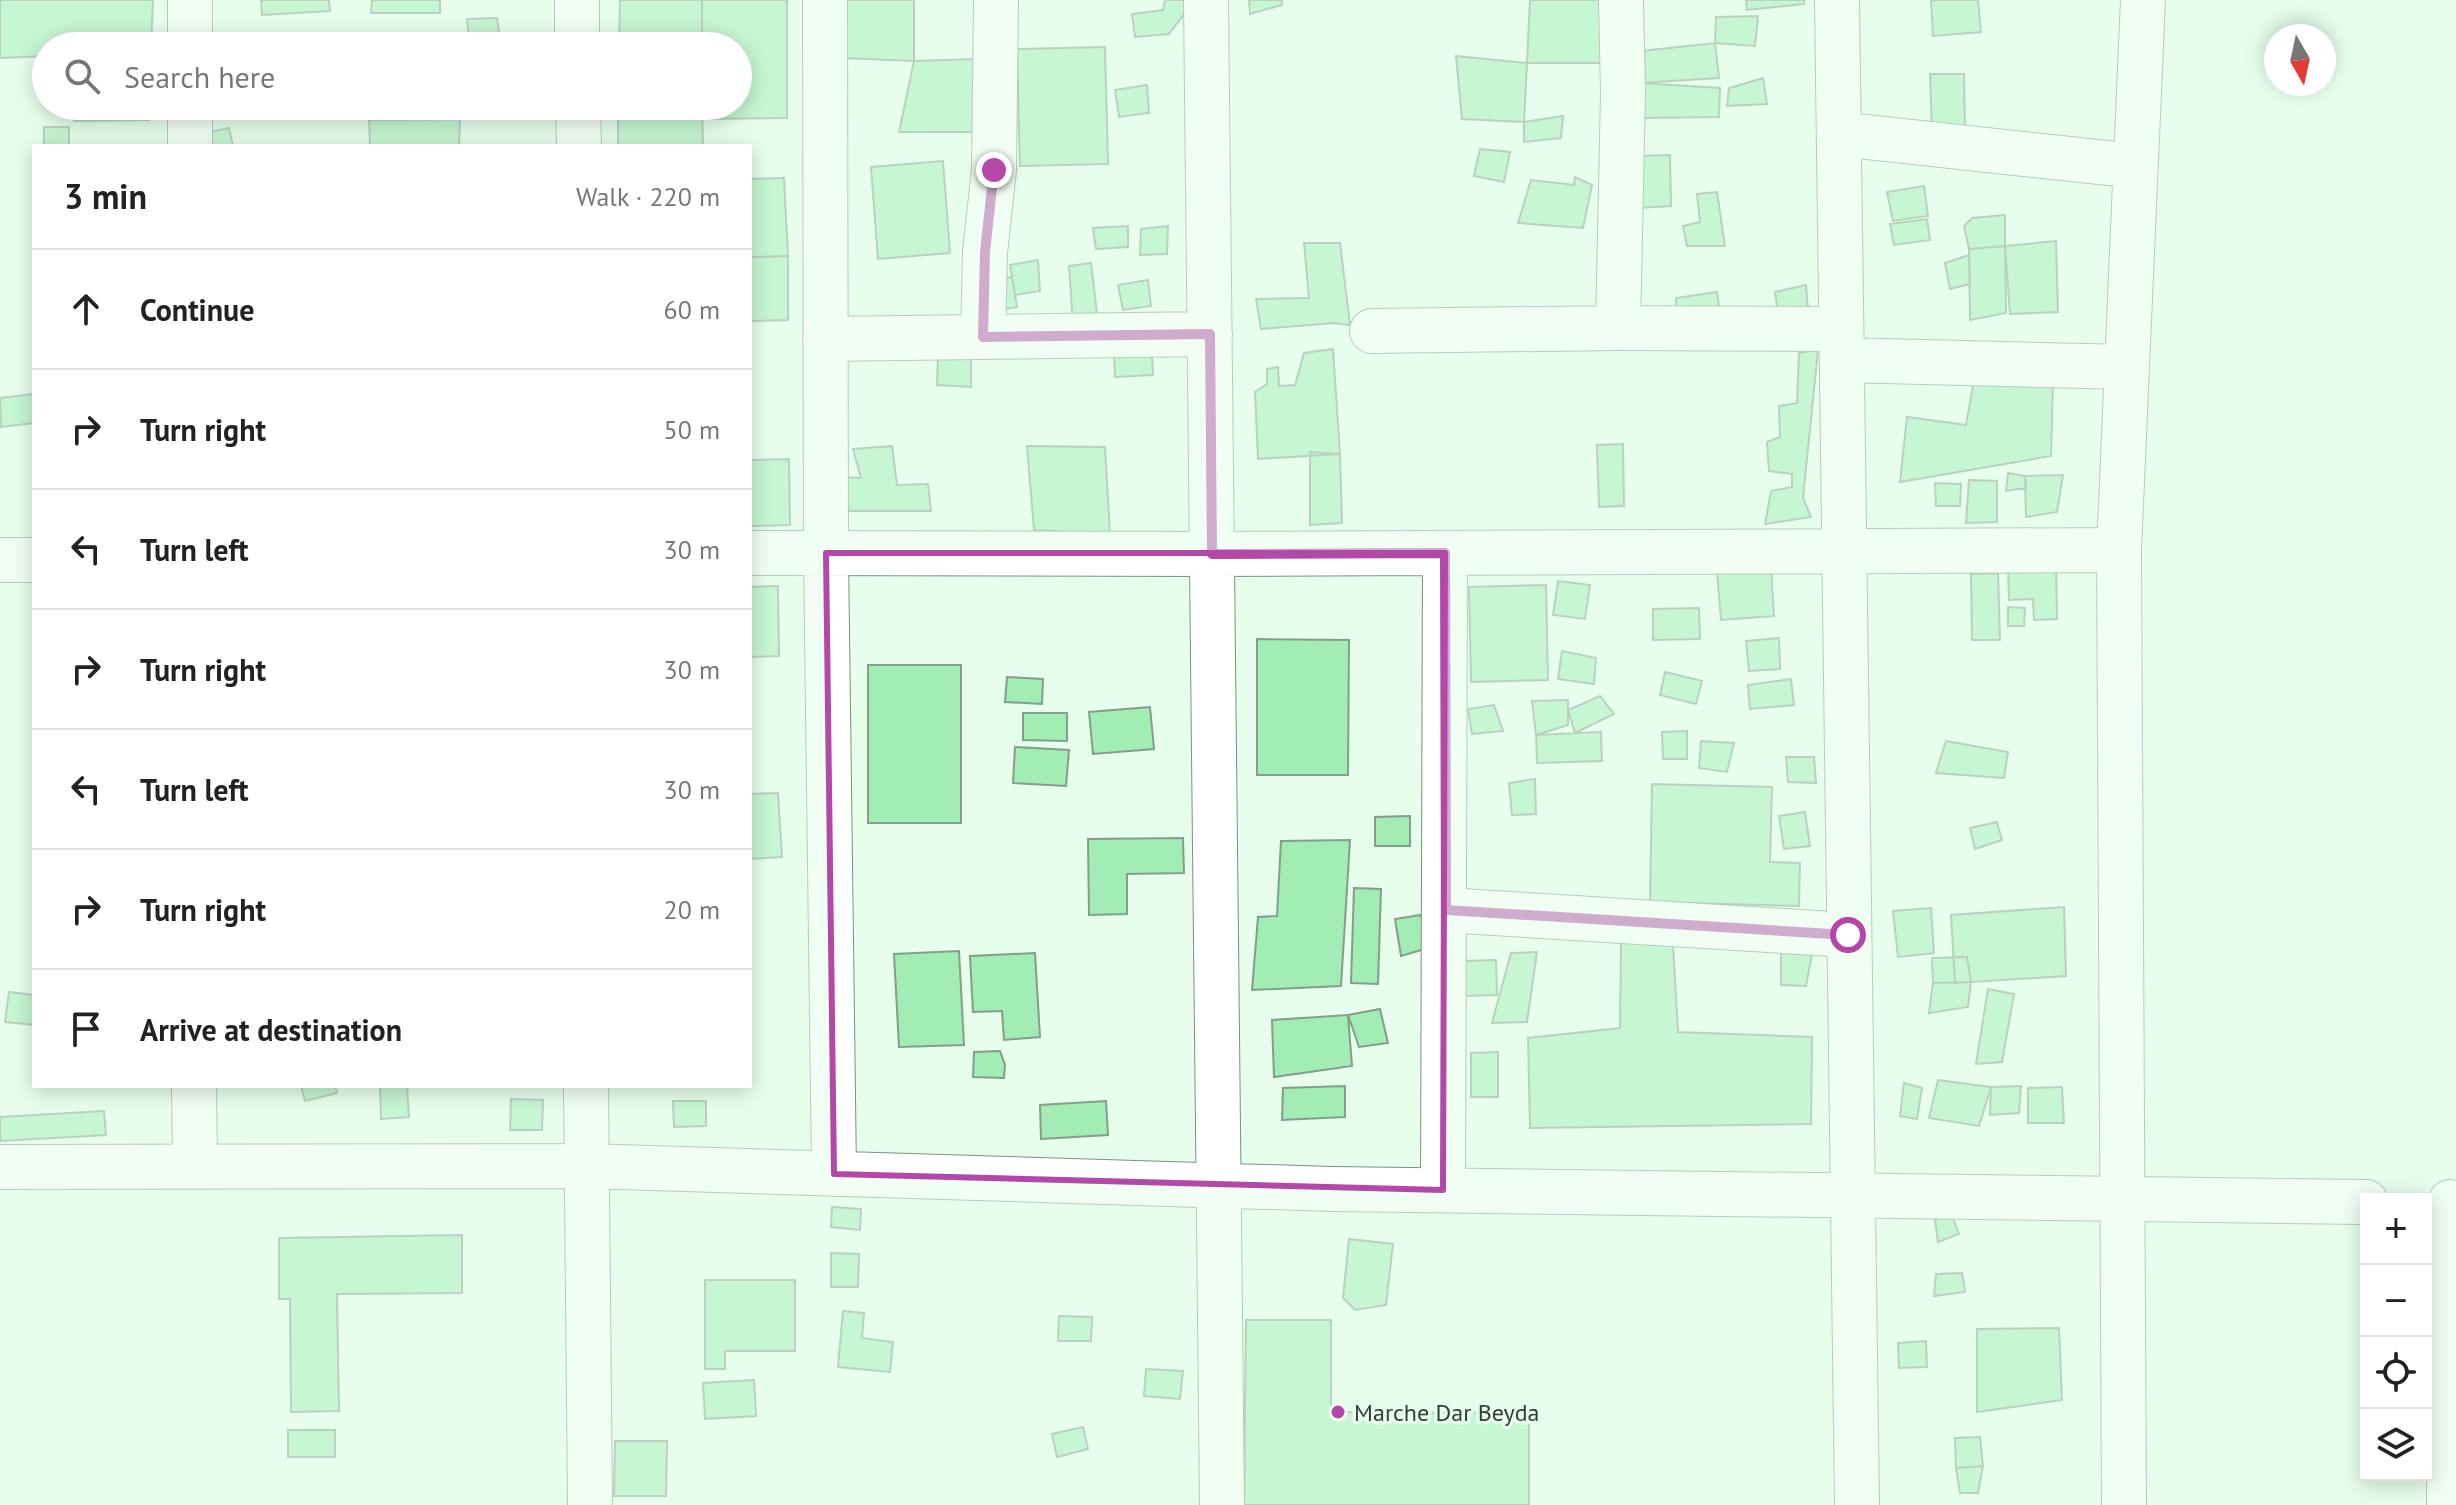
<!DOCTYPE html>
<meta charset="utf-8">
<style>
:root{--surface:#fff;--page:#f6f6f6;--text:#222;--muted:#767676;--line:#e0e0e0}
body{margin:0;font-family:"PT Sans",sans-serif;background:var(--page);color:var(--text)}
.controls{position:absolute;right:24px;bottom:24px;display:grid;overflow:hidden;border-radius:0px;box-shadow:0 4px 20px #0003}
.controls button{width:72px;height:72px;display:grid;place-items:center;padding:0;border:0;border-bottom:2px solid var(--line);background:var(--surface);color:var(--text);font:40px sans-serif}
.compass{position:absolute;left:2264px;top:24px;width:72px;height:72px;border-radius:50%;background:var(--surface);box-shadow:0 4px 20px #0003;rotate:171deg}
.stop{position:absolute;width:24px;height:24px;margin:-18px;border:6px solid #b348a9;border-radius:50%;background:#fff}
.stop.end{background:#b348a9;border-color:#fff;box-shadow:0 2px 8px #0008}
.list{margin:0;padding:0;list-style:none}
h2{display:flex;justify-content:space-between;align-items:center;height:104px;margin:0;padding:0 32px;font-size:34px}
h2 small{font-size:26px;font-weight:400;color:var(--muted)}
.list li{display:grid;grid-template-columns:52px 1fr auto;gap:24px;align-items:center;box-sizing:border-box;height:120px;padding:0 32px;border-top:2px solid var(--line)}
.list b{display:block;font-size:30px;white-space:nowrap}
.list em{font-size:26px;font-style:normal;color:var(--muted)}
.icon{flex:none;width:44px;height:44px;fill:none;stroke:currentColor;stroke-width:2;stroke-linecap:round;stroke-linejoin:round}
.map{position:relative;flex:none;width:2456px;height:1505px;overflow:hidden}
.search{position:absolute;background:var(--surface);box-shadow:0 4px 20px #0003;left:32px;top:32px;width:720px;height:88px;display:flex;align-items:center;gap:20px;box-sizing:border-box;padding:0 28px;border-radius:44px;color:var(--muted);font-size:30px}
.panel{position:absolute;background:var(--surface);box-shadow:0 4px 20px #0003;left:32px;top:144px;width:720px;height:944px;border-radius:0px}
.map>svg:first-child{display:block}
.building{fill:#a1edb4;stroke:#839e89;stroke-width:2}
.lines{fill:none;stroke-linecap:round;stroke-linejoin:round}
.minor-casing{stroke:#78937e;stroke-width:46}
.minor{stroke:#fff;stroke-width:44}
.route{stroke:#b348a9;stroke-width:10}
.marked{fill:none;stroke:#b348a9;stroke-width:6;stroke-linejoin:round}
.poi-dot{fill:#b348a9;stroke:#e6feeb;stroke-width:3}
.labels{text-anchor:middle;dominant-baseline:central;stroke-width:7;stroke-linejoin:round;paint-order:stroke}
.poi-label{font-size:24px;fill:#323e35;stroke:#e6feeb;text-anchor:start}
</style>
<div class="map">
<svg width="2456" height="1505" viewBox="0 0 2456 1505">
<rect width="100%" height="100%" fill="#e6feeb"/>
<path class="building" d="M0 0H153L151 46H46V56L0 58Z
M261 0H329L330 11 262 15Z
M372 0H440V13H371Z
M620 0H702V46H619Z
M702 0H787V118L702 119V106H738V46H702Z
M841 0H914V61L841 58Z
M1165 0H1185L1187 10 1169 34 1135 37 1132 14 1163 10Z
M1249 0H1282V5L1250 14Z
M1530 0H1605L1601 63H1527Z
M1746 0H1804V4L1747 10Z
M1931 0H1978L1981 32 1933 36Z
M1758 16 1755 46 1715 43 1716 17Z
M497 18 500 39 469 40 467 19Z
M1715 43 1719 78 1639 83 1633 52Z
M1105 47 1108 164 1020 166 1017 49Z
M1456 56 1527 63 1524 122 1462 119Z
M974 59 976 132H899L914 61Z
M1930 74H1964L1965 132H1932Z
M1763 78 1767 104 1727 106 1729 88Z
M1639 83 1720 88 1719 117 1638 118Z
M1147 85 1149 113 1119 117 1115 90Z
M73 106H149V120L74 121Z
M434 106H496V114L434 113Z
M618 106H702L703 146H618Z
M1563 116 1561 138 1524 142V122Z
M460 119 459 146H370L369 120Z
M44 127H69V146H44Z
M229 128 233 146H198L196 135Z
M1480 149 1510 152 1504 182 1474 176Z
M1670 155 1671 206 1639 208 1635 156Z
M943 161 950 253 878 259 871 167Z
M1575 177 1592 185 1583 228 1518 223 1531 180 1574 185Z
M784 178 788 256 750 257V179Z
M1924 186 1928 216 1893 221 1887 192Z
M1717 192 1725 246H1687L1683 226 1700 222 1697 194Z
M2005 215V246L1969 249 1964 226 1972 218Z
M1927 219 1930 240 1894 245 1890 224Z
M1128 226V247L1096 249 1093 228Z
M1168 226 1167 254 1140 255 1141 229Z
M2056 241 2058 312 2010 314 2005 246Z
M1304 243H1340L1350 325 1334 323 1261 329 1256 299 1309 298Z
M2005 246 2006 313 1970 320 1969 249Z
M1969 255 1970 284 1950 289 1945 263Z
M788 256V320L750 321V257Z
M1038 260 1040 291 1015 295 1010 265Z
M1091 263 1098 321 1073 324 1069 266Z
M1012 277 1017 307 991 311 986 281Z
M1148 280 1151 306 1123 310 1118 285Z
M1806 285 1808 310 1778 314 1775 292Z
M1717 292 1722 326 1676 318V298Z
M1333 349 1340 454 1258 459 1255 392 1267 384V369L1278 367 1279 386 1295 385 1304 353Z
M1818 350 1803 498 1811 517 1765 524 1771 491 1792 487V474L1769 471 1767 442 1780 437 1779 406 1797 403 1799 353Z
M1152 354 1153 375 1115 377 1114 356Z
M938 357 971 359V387L937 385Z
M1975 375 2053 382 2051 456 1900 482 1907 417 1966 425Z
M33 394 34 423 1 427 0 398Z
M1623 444 1624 506 1599 507 1597 445Z
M892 446 897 485 928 484 931 511H849L840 477 861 478 853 449Z
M1027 446 1105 447 1110 534 1034 530Z
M1310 452 1340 454 1342 523 1310 525Z
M789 459 790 525 750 526V460Z
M2008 473 2025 476 2026 488 2006 491Z
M2063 475 2057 512 2026 517 2025 476Z
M1969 480 1997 481V522L1966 523Z
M1935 483 1961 484 1960 506H1936Z
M2008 566H2056L2057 619 2034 620 2033 599 2009 600Z
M1771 568 1774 616 1721 620 1717 572Z
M1998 573 2000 640H1972L1971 574Z
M1558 581 1590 585 1585 619 1553 615Z
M1546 585 1548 680 1471 682 1469 587Z
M778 586 779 656 750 657V587Z
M2008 607 2025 608 2024 626H2008Z
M1699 608 1700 639 1653 640V609Z
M1779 638 1780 669 1749 671 1746 641Z
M1257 639 1349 640 1348 775H1257Z
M1562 651 1596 658 1594 684 1558 679Z
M868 665H961V823H868Z
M1665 672 1702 681 1696 704 1660 695Z
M1007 677 1043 679 1042 704 1005 702Z
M1791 679 1794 705 1750 709 1748 685Z
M1600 696 1614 714 1575 733 1568 710Z
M1568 700V725L1536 735 1532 701Z
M1494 705 1503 731 1472 734 1468 709Z
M1150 707 1154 749 1093 754 1089 712Z
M1023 713H1067V741L1023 740Z
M1687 731V759H1663L1662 732Z
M1601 732 1602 761 1537 763 1536 735Z
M1701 741 1734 743 1727 772 1699 768Z
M1946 741 2008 752 2004 778 1936 773Z
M1015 747 1069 750 1066 786 1013 783Z
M1786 757H1814L1816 783 1788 782Z
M1535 779 1536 814 1512 815 1509 783Z
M1652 784 1772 787 1770 862 1800 863 1799 906 1650 902Z
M778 793 782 857 750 859V794Z
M1805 812 1810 846 1784 849 1779 816Z
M1410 816V846H1375V817Z
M1997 822 2002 840 1975 849 1970 828Z
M1183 838 1184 873 1127 874V914L1089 915 1088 839Z
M1350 840 1341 986 1252 990 1258 917 1277 916 1281 841Z
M1354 888 1381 889 1378 984 1351 983Z
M2064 907 2066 976 1955 983 1951 915Z
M1931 908 1934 953 1898 957 1893 911Z
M1421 915 1428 948 1401 956 1395 919Z
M1621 942 1673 945 1678 1032 1812 1037 1811 1124 1530 1128 1528 1038 1620 1028Z
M959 951 964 1045 899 1047 894 954Z
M1537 952 1527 1022 1492 1023 1511 953Z
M1035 953 1040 1037 1004 1040 1002 1011 973 1012 970 956Z
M1781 953 1812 954 1806 986 1781 985Z
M1967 957 1971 982 1933 983 1932 958Z
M1496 960 1497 995 1463 996 1462 961Z
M1971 982 1968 1007 1929 1013 1933 983Z
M1988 989 2014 994 2002 1062 1976 1064Z
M9 992 34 995V1025L5 1022Z
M1380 1009 1388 1043 1359 1047 1348 1015Z
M1348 1015 1352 1066 1274 1077 1272 1020Z
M1000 1051 1005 1065 1004 1078 973 1077 974 1052Z
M1498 1052V1097H1471V1053Z
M1938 1080 1991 1087 1979 1126 1929 1118Z
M1904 1083 1922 1088 1917 1119 1900 1116Z
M301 1086H335L337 1093 305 1101Z
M380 1086H407L409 1117 381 1119Z
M1345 1086V1117L1282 1120 1283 1088Z
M2021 1086 2019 1113 1990 1115 1991 1087Z
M2062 1087 2064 1123H2028V1088Z
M511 1099 543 1100 542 1130H510Z
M673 1101H706V1126L674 1127Z
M1106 1101 1108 1135 1041 1139 1040 1105Z
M104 1111 106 1135 0 1141V1117Z
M832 1207 861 1209 860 1230 831 1227Z
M1951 1213 1959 1234 1938 1242 1935 1220Z
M462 1235V1293L337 1294 339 1411 291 1412 290 1299H279V1238Z
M1349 1239 1393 1244 1386 1305 1355 1310 1343 1298Z
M831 1253 859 1254 858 1287H831Z
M1962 1273 1965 1292 1934 1296 1936 1274Z
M705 1280H795V1351H725V1369H705Z
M843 1311 864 1313 862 1338 893 1342 890 1372 838 1367Z
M1059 1316 1092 1317 1091 1341H1058Z
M1246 1320H1331V1412L1529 1413V1505H1244Z
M2059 1328 2062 1400 1977 1412V1329Z
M1926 1341 1927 1367 1899 1368 1898 1343Z
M1146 1369 1183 1371 1180 1399 1144 1396Z
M754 1380 756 1416 705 1419 703 1383Z
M1083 1427 1088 1449 1057 1457 1052 1434Z
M288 1430H335V1457H288Z
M1980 1437 1983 1466 1956 1468 1955 1438Z
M615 1441H667L666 1496H614Z
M1983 1466 1978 1493H1960L1956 1468Z"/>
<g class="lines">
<g class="minor-casing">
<path id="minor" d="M577 0V46
M825 0 826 553 834 1174
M1206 0 1222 1505
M1837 0 1857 1505
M190 46V0
M578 106 579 146
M1839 134 2136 166
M190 146V106
M1618 328 1623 93 1621 0
M1372 331 1618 328 1841 329
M983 337 985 252 994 170 996 0
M825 339 1210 334
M1842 360 2127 367
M750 553 1212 554 2119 550
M0 560H34
M1446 910 1848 935
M194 1086 195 1166
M586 1086 590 1505
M0 1167 586 1166 1332 1189 2366 1202
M1443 1190 1445 553
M2124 1505 2119 550 2143 0
M2449 1505 2450 1202"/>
</g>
<use href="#minor" class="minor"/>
</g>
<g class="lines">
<path class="route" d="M994 170 985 252 983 337 1210 334 1212 554 1445 553 1446 910 1848 935"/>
</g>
<path d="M0 0H2456V1505H0ZM826 553H1445L1443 1190 834 1174Z" fill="#e6feeb" fill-opacity=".55" fill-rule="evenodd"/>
<path class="marked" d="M826 553H1445L1443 1190 834 1174Z"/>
<circle class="poi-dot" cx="1338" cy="1412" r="8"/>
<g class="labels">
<g class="poi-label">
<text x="1354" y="1412">Marche Dar Beyda</text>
</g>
</g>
</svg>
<div class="controls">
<button>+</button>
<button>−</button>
<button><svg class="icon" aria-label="locate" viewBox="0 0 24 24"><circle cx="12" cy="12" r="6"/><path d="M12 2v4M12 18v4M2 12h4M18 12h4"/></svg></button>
<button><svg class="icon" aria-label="layers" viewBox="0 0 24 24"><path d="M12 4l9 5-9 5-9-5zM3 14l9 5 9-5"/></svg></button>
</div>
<svg class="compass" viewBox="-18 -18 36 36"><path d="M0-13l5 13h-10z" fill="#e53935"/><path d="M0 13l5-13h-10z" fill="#767676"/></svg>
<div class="stop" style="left:1848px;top:935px"></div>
<div class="stop end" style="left:994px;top:170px"></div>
<div class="search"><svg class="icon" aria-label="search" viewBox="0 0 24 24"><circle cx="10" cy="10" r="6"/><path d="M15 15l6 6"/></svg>Search here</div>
<section class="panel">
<h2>3 min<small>Walk · 220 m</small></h2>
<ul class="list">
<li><svg class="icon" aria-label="ahead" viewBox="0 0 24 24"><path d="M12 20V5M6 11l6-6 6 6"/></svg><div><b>Continue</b></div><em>60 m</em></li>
<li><svg class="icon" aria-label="right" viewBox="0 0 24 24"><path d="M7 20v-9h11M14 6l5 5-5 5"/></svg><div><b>Turn right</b></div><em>50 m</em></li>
<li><svg class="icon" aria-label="left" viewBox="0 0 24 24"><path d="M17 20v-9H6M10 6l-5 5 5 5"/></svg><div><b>Turn left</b></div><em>30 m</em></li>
<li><svg class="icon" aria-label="right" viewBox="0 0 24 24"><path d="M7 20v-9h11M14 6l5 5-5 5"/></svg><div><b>Turn right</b></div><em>30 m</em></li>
<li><svg class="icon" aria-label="left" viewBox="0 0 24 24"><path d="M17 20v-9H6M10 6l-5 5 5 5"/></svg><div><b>Turn left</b></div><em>30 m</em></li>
<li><svg class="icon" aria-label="right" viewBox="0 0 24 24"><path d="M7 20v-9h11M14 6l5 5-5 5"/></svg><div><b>Turn right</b></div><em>20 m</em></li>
<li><svg class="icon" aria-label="arrive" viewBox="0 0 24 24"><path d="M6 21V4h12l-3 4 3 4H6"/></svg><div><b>Arrive at destination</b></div></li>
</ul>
</section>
</div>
